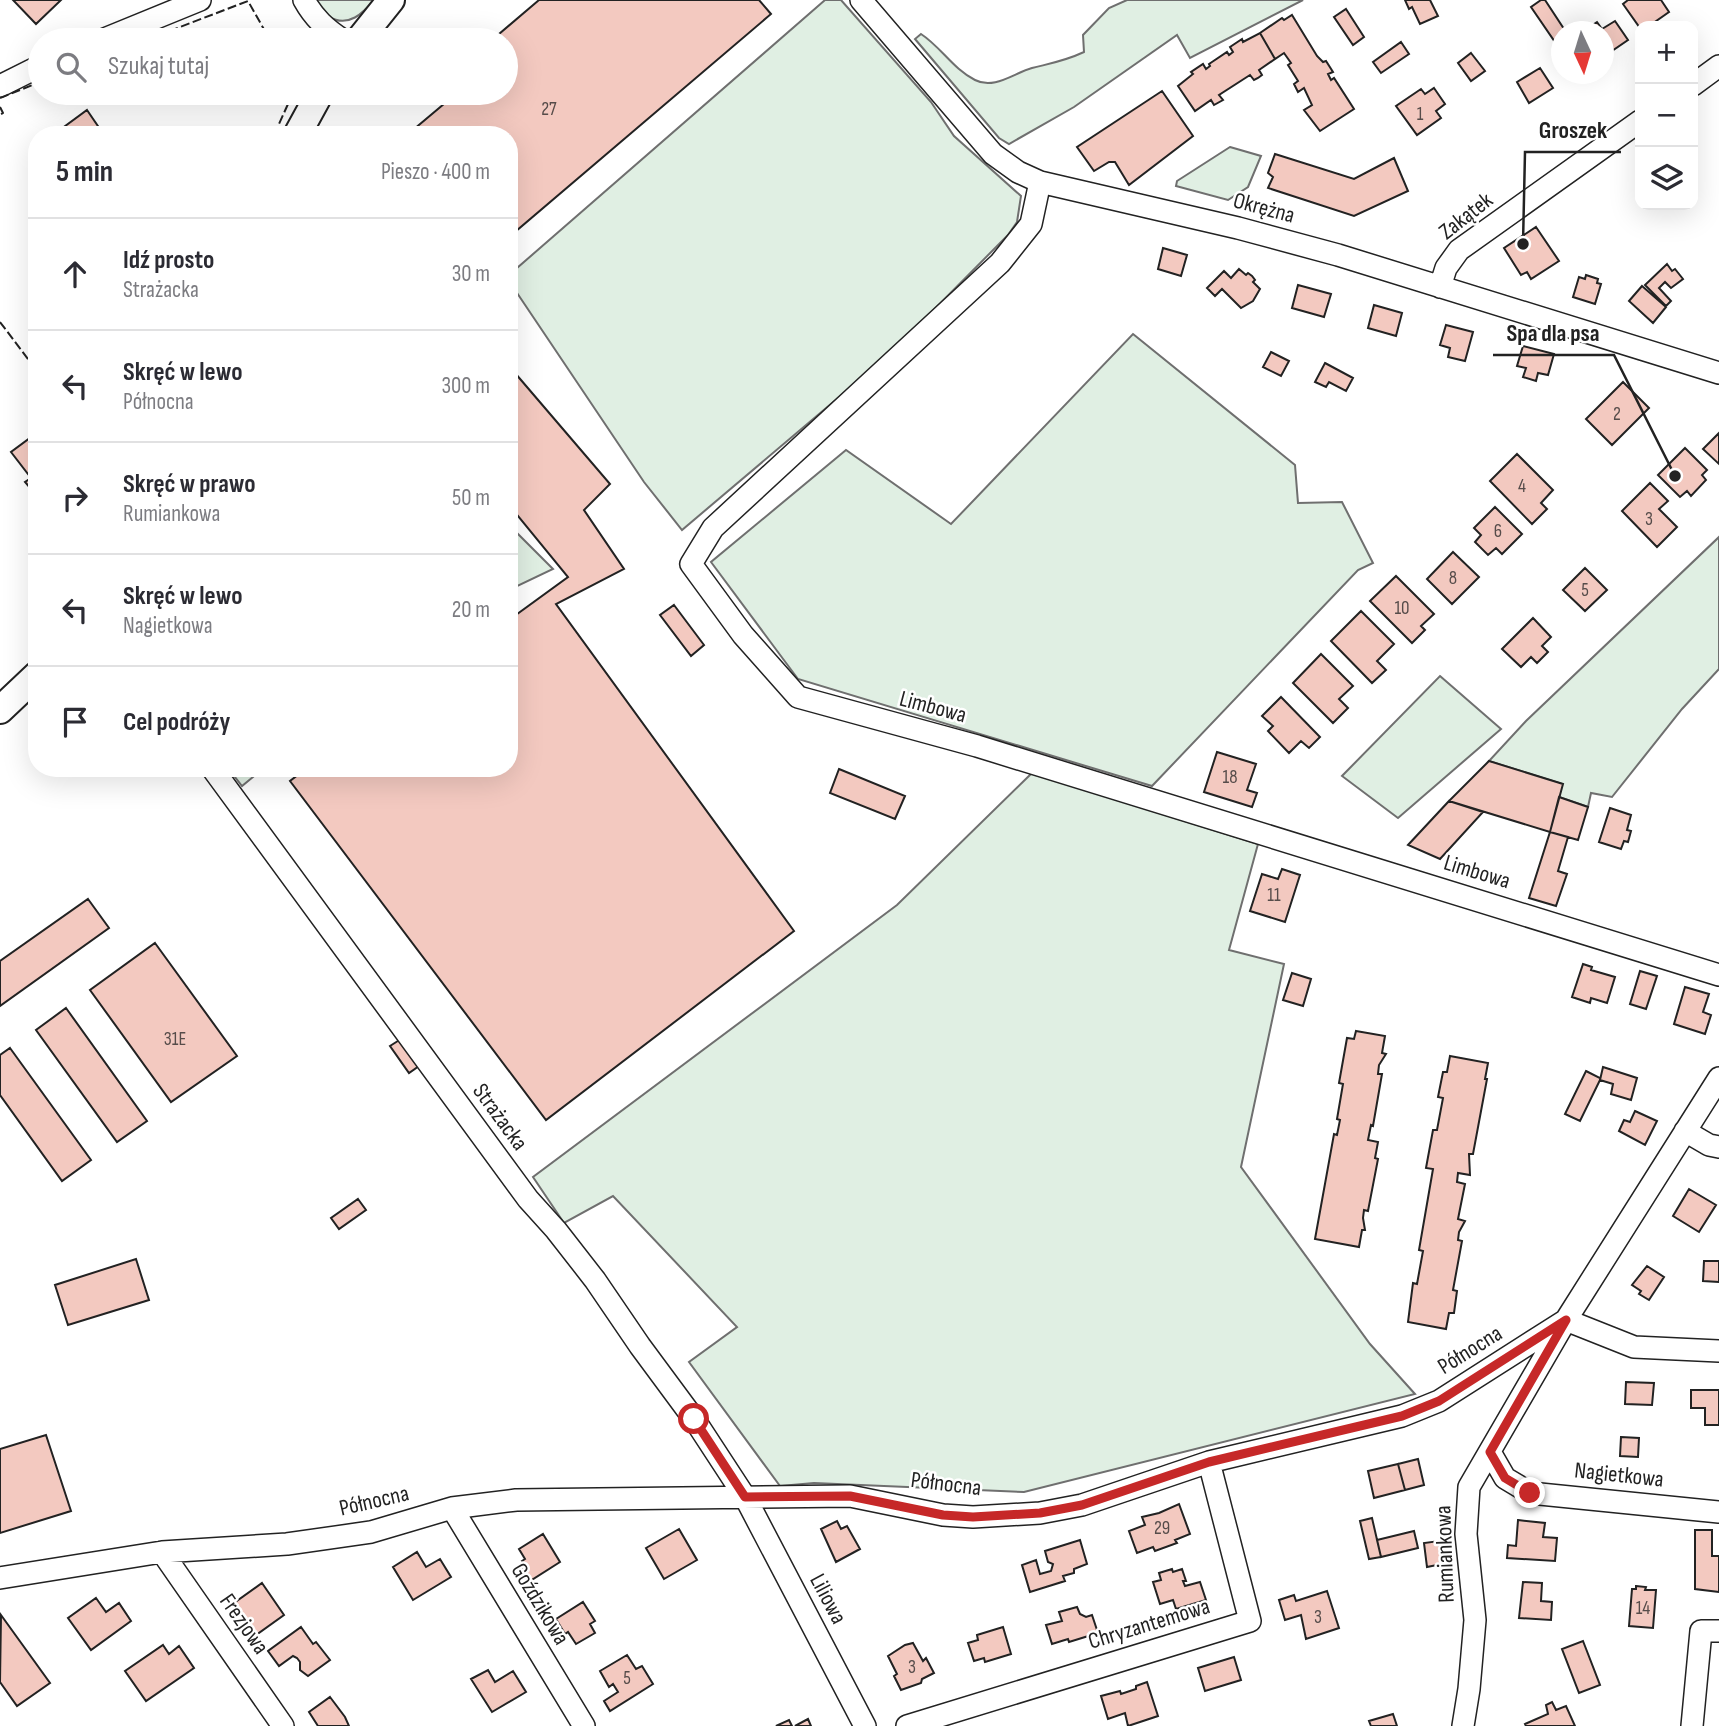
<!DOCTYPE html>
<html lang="pl">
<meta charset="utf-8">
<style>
:root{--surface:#fff;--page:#f7f7f7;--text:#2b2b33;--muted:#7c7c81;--line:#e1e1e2}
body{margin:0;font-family:"Sofia Sans Condensed",sans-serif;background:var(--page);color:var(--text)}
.controls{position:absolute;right:21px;top:21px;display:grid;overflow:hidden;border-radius:14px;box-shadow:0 7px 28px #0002}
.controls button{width:63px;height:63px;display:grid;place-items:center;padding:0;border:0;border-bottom:2px solid var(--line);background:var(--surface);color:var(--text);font:35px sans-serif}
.compass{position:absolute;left:1551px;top:21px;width:63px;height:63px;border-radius:50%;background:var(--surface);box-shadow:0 7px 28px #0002;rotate:176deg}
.stop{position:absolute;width:21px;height:21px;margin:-16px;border:5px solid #c62828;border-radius:50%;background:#fff}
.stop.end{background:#c62828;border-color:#fff;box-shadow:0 2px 7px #0008}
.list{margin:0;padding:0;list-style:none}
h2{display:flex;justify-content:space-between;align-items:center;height:91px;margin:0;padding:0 28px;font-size:30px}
h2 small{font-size:23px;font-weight:400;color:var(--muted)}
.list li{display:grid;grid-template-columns:46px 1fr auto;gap:21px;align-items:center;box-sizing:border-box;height:112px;padding:0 28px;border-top:2px solid var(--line)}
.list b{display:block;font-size:26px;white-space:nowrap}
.list p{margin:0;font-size:23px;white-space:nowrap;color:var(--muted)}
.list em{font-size:23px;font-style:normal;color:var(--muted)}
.icon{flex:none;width:38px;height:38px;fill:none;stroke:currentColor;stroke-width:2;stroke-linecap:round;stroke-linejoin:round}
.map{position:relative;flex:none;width:1719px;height:1726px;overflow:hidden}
.search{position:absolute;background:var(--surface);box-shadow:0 7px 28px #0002;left:28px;top:28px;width:490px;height:77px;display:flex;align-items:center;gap:18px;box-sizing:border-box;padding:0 24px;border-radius:38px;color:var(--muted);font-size:26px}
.panel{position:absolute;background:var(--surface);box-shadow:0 7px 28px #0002;left:28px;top:126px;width:490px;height:651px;border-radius:28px}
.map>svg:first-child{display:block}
.green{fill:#e0efe3;stroke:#6f6f6f;stroke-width:2}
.building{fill:#f3c9c0;stroke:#222;stroke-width:2}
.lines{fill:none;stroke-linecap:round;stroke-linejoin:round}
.minor-casing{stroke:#222;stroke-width:24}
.major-casing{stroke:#222;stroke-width:30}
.minor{stroke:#fff;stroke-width:21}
.major{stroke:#fff;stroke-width:26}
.fence{stroke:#222;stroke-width:2;stroke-dasharray:9 3.5;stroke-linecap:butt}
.route{stroke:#c62828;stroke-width:9}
.labels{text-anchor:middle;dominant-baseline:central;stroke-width:5;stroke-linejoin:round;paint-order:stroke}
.number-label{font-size:19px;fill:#564c4a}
.street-label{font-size:23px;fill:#222;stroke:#fff}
.leader{fill:none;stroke:#222;stroke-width:2.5}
.callout-dot{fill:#222;stroke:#fff;stroke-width:2.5}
.callout-label{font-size:24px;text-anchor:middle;font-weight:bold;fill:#222;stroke:#fff;stroke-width:5;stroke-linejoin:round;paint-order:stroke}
</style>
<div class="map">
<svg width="1719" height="1726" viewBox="0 0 1719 1726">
<rect width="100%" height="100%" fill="#fff"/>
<path class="green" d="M313 0H374C363 13 349 28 329 17 323 14 318 5 313 0Z
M825 0H841L931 102 954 136 1021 196 1017 222 1008 235 890 354 682 530 644 482 509 281V275Z
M1127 0H1303L1190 58 1177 35 1074 107 1009 144 999 138 915 39 921 34C941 47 953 69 975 80 994 90 1014 73 1032 68 1052 63 1065 61 1084 52L1083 35 1109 8Z
M1230 147 1261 156 1248 187 1228 200 1176 186 1177 181Z
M1133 334 1295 465 1298 503 1342 502 1373 563 1358 570 1152 786 798 679 711 562 846 450 951 524Z
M509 525 553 569 509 590Z
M1719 537V669L1682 709 1612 797 1591 793 1588 807 1559 797 1562 784 1489 761 1526 721Z
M1440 676 1501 729 1398 818 1342 776Z
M228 768H264L242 786Z
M1032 773 1258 844 1229 950 1284 964 1241 1167 1370 1344 1415 1394 1024 1492 814 1483 780 1486 689 1362 737 1327 613 1196 564 1223 533 1177 897 905Z"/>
<path class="building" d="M13 0H61L36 24Z
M539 0H759L771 14 509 237V135H407L457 93H506V40H492Z
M1405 0H1430L1438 16 1420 24 1412 7 1409 9Z
M1541 0H1545L1566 32H1562V37L1555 42 1531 7Z
M1628 0H1661L1669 12 1649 26H1640V28L1623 4Z
M1346 9 1364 37 1353 45 1334 17Z
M1292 15 1317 56 1323 62 1326 61 1333 72 1328 74 1331 80 1334 78 1354 109 1320 131 1304 110 1312 105 1304 88 1298 92 1294 84 1298 81 1288 65 1291 63 1284 53 1275 59 1260 33 1282 18 1284 20Z
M1615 21 1628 40 1606 55 1604 51V32H1590L1588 28 1597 22 1602 29Z
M1260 33 1275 59 1259 70 1262 75 1258 78 1254 80 1250 75 1219 95 1223 100 1214 105 1211 100 1195 111 1178 86 1193 74 1191 72 1203 64 1206 69 1210 66 1209 64 1227 52 1229 55 1233 52 1230 47 1242 39 1243 42Z
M1401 42 1409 54 1381 73 1373 62Z
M1471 53 1485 71 1471 81 1458 63Z
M1540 68 1553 88 1529 103 1517 82Z
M1434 88 1445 104 1436 111 1441 118 1417 135 1396 106 1421 89 1425 94Z
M1162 91 1193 136 1129 185 1115 162H1109L1094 171 1077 147Z
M87 110 104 135H53Z
M1275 154 1354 179 1394 158 1408 191 1354 216 1268 188 1273 177 1268 173Z
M1536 227 1559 261 1531 279 1527 272 1521 275 1504 248Z
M1163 248 1187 255 1181 276 1158 269Z
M1667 264 1672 271 1675 269 1683 279 1671 288 1665 282 1659 288 1671 301 1666 306 1645 285Z
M1239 269 1246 275 1248 273 1252 276 1255 280 1253 282 1260 289 1253 301 1241 308 1222 289 1215 296 1207 288 1224 271 1231 278Z
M1586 275 1598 279 1597 283 1601 284 1595 304 1573 297 1579 277 1585 279Z
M1298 285 1331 294 1324 317 1292 308Z
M1642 286 1666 307 1653 323 1629 301Z
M1374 305 1402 313 1396 336 1368 328Z
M1446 325 1473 332 1465 361 1448 357 1450 348 1440 345Z
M1523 346 1554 354 1548 375 1538 373 1536 381 1523 377 1526 368 1517 366Z
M1271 352 1289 361 1281 376 1263 367Z
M1325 363 1353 378 1346 391 1329 382 1326 387 1315 382Z
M509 366 610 484 584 510 624 569 556 604 794 931 546 1120 290 781 307 768H509V620L568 577 509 505Z
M1623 382 1649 408 1612 445 1586 419Z
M1719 433V464L1703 449Z
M34 435 37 439V496L25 482 31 478 11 452Z
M1685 448 1707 470 1702 475 1706 480 1691 496 1687 491 1680 497 1658 475Z
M1517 454 1553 490 1541 503 1547 509 1532 524 1490 481Z
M1650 483 1668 501 1659 509 1677 527 1657 547 1622 511Z
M1495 507 1522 534 1502 554 1496 548 1488 555 1475 542 1481 535 1474 528Z
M1453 552 1479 577 1452 604 1427 579Z
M1585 568 1607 590 1585 611 1563 590Z
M1396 576 1434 614 1421 626 1425 630 1412 643 1370 601Z
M674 605 704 645 691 656 660 615Z
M1361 611 1394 644 1377 661 1386 670 1372 683 1331 641Z
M1533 618 1551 637 1542 646 1548 652 1537 663 1531 657 1521 667 1502 649Z
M1321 654 1353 686 1339 699 1348 708 1333 723 1293 683Z
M1281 697 1320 737 1309 748 1301 741 1289 753 1268 731 1273 726 1262 716Z
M1217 752 1256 764 1247 790 1257 793 1252 807 1204 792Z
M1489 761 1563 784 1550 832 1449 801Z
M839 769 905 796 895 819 830 793Z
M1559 797 1588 807 1578 840 1550 832Z
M1449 801 1483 812 1440 859 1408 845Z
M1610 808 1631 815 1627 830 1631 831 1628 842 1624 841 1621 849 1599 842Z
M1550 832 1568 837 1558 871 1567 874 1556 906 1529 898Z
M1282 869 1300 875 1285 922 1250 911 1262 874 1278 879Z
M88 899 109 928 0 1006V961Z
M155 943 237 1056 171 1102 90 990Z
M1583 964 1592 967 1591 970 1615 977 1607 1003 1591 998 1590 1003 1572 997Z
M1640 971 1657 976 1646 1009 1630 1004Z
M1292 973 1311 979 1303 1006 1283 1000Z
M1685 987 1709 994 1703 1012 1711 1015 1705 1034 1674 1024Z
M66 1008 147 1121 117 1142 36 1030Z
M1356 1031 1385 1036 1382 1053 1386 1054 1379 1065 1378 1074H1382L1373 1126 1371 1125 1368 1140 1378 1142 1375 1158 1378 1159 1368 1211 1364 1210 1363 1218 1365 1230H1362L1359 1247 1315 1239 1334 1134 1337 1135 1340 1120 1337 1119 1343 1084 1339 1083 1347 1038 1354 1039Z
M401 1039 419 1066 409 1073 390 1046Z
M10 1048 91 1160 62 1181 0 1095V1055Z
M1450 1056 1488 1063 1485 1079H1487L1473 1154H1469L1470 1175 1458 1173 1457 1182 1465 1184 1458 1219 1465 1221 1459 1232 1458 1240 1462 1241 1453 1290 1457 1291 1454 1313H1449L1446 1329 1408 1322 1413 1283 1417 1284 1423 1251 1419 1250 1433 1169 1426 1168 1433 1130H1437L1443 1098 1438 1097 1443 1072H1447Z
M1603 1067 1637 1078 1631 1100 1611 1094 1613 1084 1600 1080Z
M1586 1071 1600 1078V1080L1580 1121 1565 1114Z
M1635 1111 1657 1121 1645 1145 1619 1131 1624 1120 1630 1122Z
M1689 1189 1716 1205 1699 1232 1673 1216Z
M358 1199 366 1210 339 1229 331 1218Z
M136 1259 149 1300 68 1325 55 1285Z
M1704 1261H1719V1282L1703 1281Z
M1647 1266 1664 1277 1649 1300 1639 1294 1641 1291 1632 1285Z
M1626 1382 1654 1383 1652 1405 1625 1404Z
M1691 1390H1719V1425H1705V1408H1691Z
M46 1435 71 1511 0 1533V1449Z
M1621 1437 1639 1438 1638 1457 1620 1456Z
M1418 1459 1424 1485 1405 1490 1398 1464Z
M1398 1464 1405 1490 1374 1498 1368 1471Z
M1179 1504 1190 1534 1175 1540 1177 1543 1155 1551 1153 1547 1137 1553 1129 1531 1145 1525 1142 1517 1159 1513Z
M1372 1518 1381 1557 1369 1559 1360 1521Z
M1518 1520 1545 1523 1543 1537 1557 1538 1555 1561 1507 1558 1508 1545 1516 1546Z
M837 1521 841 1529 847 1526 860 1549 836 1562 821 1529Z
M679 1529 697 1560 664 1579 646 1548Z
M1695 1530H1712V1556H1719V1592L1695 1589Z
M1414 1531 1418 1548 1381 1557 1377 1540Z
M543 1534 560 1562 530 1581 523 1569 526 1568 522 1561 525 1559 519 1549Z
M1080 1540 1087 1564 1074 1569V1573L1063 1576 1065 1581 1030 1592 1022 1565 1036 1560 1040 1574 1051 1571 1053 1564 1048 1562 1045 1551Z
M1439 1541 1442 1564 1427 1567 1424 1543Z
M417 1552 426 1567 440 1559 451 1577 413 1600 393 1567Z
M1172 1569 1173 1572 1182 1569 1186 1581H1183L1185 1586 1200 1582 1206 1600 1176 1609 1173 1600 1160 1604 1153 1582 1161 1580 1159 1573Z
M1523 1582 1542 1583 1541 1601 1552 1602 1551 1620 1519 1618Z
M262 1583 284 1615 256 1635 234 1603Z
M1636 1586 1646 1587 1645 1590H1656L1653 1628 1629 1626 1632 1589H1636Z
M1327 1591 1339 1628 1306 1639 1301 1615 1285 1620 1279 1600 1294 1595 1296 1601Z
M96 1598 106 1612 119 1603 131 1621 91 1650 68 1618Z
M583 1602 595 1621 590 1624 595 1633 576 1644 568 1632 565 1634 556 1619Z
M1077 1607 1080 1614 1086 1617 1092 1615 1098 1633 1069 1642 1068 1639 1052 1644 1046 1625 1062 1621 1059 1612Z
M1 1615 50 1683 17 1706 0 1682Z
M301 1627 313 1644 316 1642 330 1660 308 1676 300 1670V1662L297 1658 293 1656 279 1666 268 1651Z
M1003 1627 1011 1654 985 1662 984 1658 974 1661 968 1643 978 1640 977 1635Z
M1583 1641 1600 1685 1579 1693 1562 1649Z
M913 1643 923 1661 926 1658 934 1673 922 1679 921 1683 901 1690 894 1676 897 1674 888 1656 905 1645Z
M163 1645 169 1654 179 1646 194 1668 146 1701 125 1671Z
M627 1655 636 1669 642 1666 653 1684 610 1711 604 1701 618 1692 613 1684 609 1687 600 1671Z
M1234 1657 1241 1680 1205 1691 1198 1668Z
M488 1670 495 1682 513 1671 526 1692 492 1712 471 1679Z
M1147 1682 1158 1716 1128 1726 1125 1713 1108 1719 1101 1696 1120 1691 1121 1694 1136 1689V1686Z
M330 1697 345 1717 349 1726H318L309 1712Z
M1552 1702 1556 1710 1566 1706 1575 1726H1526L1525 1724 1548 1714 1546 1705Z
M1393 1714 1397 1726H1371L1369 1721Z
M808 1719 811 1726H795Z
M789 1720 792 1726H776Z"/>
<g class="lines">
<g class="minor-casing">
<path id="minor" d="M304 0C314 18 326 29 343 40
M861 0 993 154 1018 172 1040 182 1238 228 1338 255 1719 373
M102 40 200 0
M1693 85 1719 66
M0 86 40 66
M1040 182 1031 224 1000 263 713 528 691 564 743 635 798 697 977 746 1719 975
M1440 287 1446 268 1459 250 1640 121
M212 768 528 1199 556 1230 595 1280 640 1346 694 1419 745 1497 865 1726
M1685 1131 1709 1145 1719 1147
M1490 1452 1505 1478 1530 1493 1719 1512
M452 1508 584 1726
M162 1552 283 1726
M0 1578 162 1552 287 1544 371 1532 452 1508 516 1500 850 1496 943 1515 973 1517 1040 1513 1082 1505 1209 1462 1402 1416 1439 1401 1566 1320 1719 1078
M907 1726 1250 1621 1209 1462
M1463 1726 1469 1689 1475 1620 1466 1534 1469 1487 1566 1320 1634 1347 1719 1351
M1692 1726 1701 1631H1719"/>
</g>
<g class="major-casing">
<path id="major" d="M359 40 391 0
M297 135 320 93
M0 710 37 675"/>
</g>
<use href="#minor" class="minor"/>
<use href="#major" class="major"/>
<path class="fence" d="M146 40 248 1 270 40
M0 98 40 82
M0 107 3 113 0 115
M274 135 293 93
M0 322 37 371"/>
</g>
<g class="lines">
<path class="route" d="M694 1419 745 1497 850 1496 943 1515 973 1517 1040 1513 1082 1505 1209 1462 1402 1416 1439 1401 1566 1320 1490 1452 1505 1478 1530 1493"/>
</g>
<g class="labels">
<g class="number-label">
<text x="549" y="109">27</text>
<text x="1420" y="114">1</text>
<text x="1617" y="414">2</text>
<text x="1522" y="486">4</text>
<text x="1649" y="519">3</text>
<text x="1498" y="531">6</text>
<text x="1453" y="578">8</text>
<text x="1585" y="590">5</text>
<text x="1402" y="608">10</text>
<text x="1230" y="777">18</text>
<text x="1274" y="895">11</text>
<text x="175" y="1039">31E</text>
<text x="1162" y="1528">29</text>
<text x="1643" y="1608">14</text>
<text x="1318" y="1617">3</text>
<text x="912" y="1667">3</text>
<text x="627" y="1678">5</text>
</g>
<g class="street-label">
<text transform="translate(1264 208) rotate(15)">Okrężna</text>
<text transform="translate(1466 216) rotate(-38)">Zakątek</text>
<text transform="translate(933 707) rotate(15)">Limbowa</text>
<text transform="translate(1477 872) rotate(17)">Limbowa</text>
<text transform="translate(500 1117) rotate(54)">Strażacka</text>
<text transform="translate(1470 1350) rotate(-32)">Północna</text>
<text transform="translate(1619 1475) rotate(6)">Nagietkowa</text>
<text transform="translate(946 1484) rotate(7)">Północna</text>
<text transform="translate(374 1501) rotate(-13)">Północna</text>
<text transform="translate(1445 1554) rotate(-92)">Rumiankowa</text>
<text transform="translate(828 1599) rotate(62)">Liliowa</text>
<text transform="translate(540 1604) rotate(59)">Goździkowa</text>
<text transform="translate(244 1624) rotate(55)">Frezjowa</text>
<text transform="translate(1149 1624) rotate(-17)">Chryzantemowa</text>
</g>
</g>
<path class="leader" d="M1523 244L1525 152H1621M1675 476L1614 355H1493"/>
<g class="callout-dot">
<circle cx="1523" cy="244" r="7"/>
<circle cx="1675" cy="476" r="7"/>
</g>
<g class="callout-label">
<text x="1573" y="138">Groszek</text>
<text x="1553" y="341">Spa dla psa</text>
</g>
</svg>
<div class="controls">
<button>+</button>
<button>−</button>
<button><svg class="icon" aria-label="layers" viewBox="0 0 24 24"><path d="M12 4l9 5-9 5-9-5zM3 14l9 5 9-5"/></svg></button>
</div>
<svg class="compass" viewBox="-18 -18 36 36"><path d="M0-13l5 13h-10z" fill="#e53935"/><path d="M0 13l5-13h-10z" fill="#7c7c81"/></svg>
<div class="stop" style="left:694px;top:1419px"></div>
<div class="stop end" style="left:1530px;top:1493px"></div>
<div class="search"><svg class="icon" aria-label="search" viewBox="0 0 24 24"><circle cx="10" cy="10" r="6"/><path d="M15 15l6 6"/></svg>Szukaj tutaj</div>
<section class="panel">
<h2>5 min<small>Pieszo · 400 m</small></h2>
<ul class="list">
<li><svg class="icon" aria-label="ahead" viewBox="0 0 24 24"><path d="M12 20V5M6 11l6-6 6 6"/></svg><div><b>Idź prosto</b><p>Strażacka</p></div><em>30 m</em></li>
<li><svg class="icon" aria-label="left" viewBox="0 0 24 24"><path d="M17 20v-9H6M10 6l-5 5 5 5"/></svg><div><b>Skręć w lewo</b><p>Północna</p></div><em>300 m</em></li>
<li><svg class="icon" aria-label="right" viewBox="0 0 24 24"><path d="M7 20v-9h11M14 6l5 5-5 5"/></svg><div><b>Skręć w prawo</b><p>Rumiankowa</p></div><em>50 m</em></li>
<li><svg class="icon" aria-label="left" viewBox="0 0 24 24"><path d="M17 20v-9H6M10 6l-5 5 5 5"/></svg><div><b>Skręć w lewo</b><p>Nagietkowa</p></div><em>20 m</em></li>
<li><svg class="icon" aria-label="arrive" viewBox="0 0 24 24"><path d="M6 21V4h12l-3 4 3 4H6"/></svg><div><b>Cel podróży</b></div></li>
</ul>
</section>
</div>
